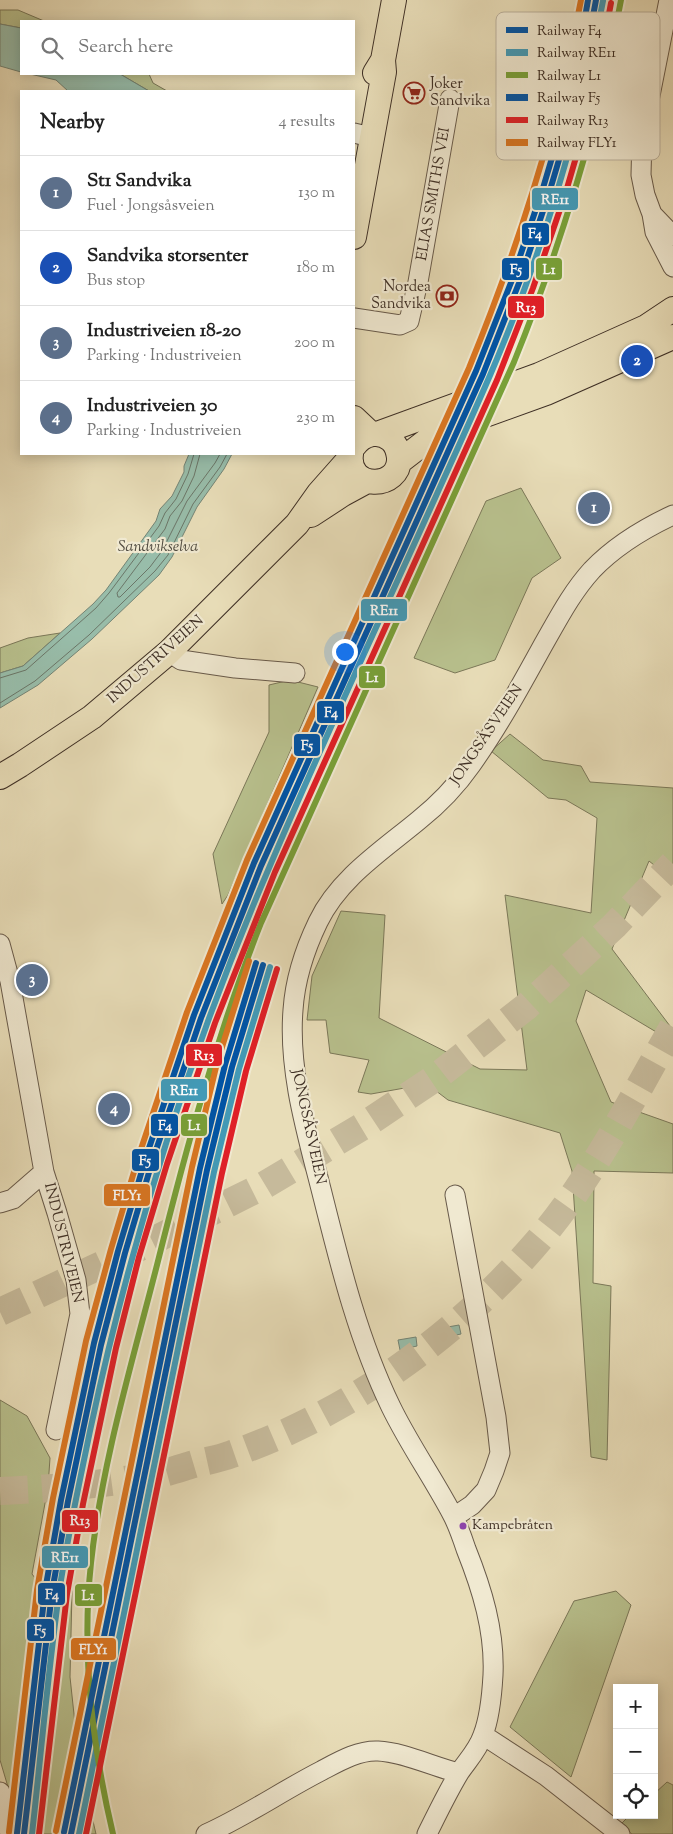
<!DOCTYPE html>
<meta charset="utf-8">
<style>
:root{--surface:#fff;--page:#f2f2f2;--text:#222;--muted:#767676;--line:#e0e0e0;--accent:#1a73e8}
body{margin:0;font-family:"Sorts Mill Goudy",serif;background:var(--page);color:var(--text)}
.controls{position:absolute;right:15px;bottom:15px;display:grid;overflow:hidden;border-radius:0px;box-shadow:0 2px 12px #0003}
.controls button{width:45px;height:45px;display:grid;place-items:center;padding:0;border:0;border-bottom:1px solid var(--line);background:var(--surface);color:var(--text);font:25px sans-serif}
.you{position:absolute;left:344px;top:651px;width:18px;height:18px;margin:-12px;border:4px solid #fff;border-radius:50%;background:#1a73e8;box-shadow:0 0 0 8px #1a73e833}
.badge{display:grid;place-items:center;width:32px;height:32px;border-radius:50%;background:var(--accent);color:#fff;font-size:16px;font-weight:700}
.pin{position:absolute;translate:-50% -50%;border:2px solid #fff;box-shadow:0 1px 5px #0006}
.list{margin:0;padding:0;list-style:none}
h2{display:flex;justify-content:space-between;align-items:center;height:65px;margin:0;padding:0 20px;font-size:21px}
h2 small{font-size:16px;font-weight:400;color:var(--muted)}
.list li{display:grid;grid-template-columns:32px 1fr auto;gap:15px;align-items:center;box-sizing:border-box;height:75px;padding:0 20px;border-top:1px solid var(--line)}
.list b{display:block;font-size:19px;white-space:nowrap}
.list p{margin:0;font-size:16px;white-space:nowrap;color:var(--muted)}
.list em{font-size:16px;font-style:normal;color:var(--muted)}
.icon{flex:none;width:28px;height:28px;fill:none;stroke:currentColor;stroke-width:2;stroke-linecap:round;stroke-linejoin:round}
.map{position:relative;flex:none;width:673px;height:1834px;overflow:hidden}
.search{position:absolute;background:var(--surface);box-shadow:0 2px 12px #0003;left:20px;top:20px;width:335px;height:55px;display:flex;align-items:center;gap:12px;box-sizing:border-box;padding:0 18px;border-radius:0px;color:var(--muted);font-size:19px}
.panel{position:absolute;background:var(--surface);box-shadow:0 2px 12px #0003;left:20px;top:90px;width:335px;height:365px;border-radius:0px}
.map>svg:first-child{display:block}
.green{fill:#b8c08d;stroke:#7b7859}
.water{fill:#98bdaa;stroke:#748475}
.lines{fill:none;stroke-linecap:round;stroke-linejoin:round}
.shore{stroke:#6b7668;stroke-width:1}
.highway-tunnel{stroke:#c6ba9b;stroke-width:28;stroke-dasharray:28 14;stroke-linecap:butt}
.minor-casing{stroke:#685a4a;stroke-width:21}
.major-casing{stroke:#3e2f25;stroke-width:26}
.minor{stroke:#f0e9d1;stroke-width:19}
.major{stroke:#e8ddb8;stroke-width:24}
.rail-1-casing{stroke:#f0e9d1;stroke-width:10}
.rail-2-casing{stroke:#f0e9d1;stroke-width:10}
.rail-3-casing{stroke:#f0e9d1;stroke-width:10}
.rail-4-casing{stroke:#f0e9d1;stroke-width:10}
.rail-5-casing{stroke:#f0e9d1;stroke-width:10}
.rail-6-casing{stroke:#f0e9d1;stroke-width:10}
.rail-1{stroke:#0054a6;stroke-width:6}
.rail-2{stroke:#429ab7;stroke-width:6}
.rail-3{stroke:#79a038;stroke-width:6}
.rail-4{stroke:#0054a6;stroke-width:6}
.rail-5{stroke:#df2027;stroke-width:6}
.rail-6{stroke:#da7621;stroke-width:6}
.bus-dot{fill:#8e44ad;stroke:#f0e9d1;stroke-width:2}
.labels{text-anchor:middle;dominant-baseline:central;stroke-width:4.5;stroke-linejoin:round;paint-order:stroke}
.bus-label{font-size:14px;fill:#3e2f25;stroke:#f0e9d1;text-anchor:start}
.poi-label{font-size:15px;fill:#3e2f25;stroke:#f0e9d1;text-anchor:start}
.street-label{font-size:15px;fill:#3e2f25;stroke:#f0e9d1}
.water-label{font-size:16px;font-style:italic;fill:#504b40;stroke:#f0e9d1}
.key{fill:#f0e9d1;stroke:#bbb19d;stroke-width:1}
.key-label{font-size:14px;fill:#3e2f25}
.line-badge{stroke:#f0e9d1;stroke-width:2}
.badge-label{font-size:14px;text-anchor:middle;font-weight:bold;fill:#fff}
</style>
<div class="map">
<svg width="673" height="1834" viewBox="0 0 673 1834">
<rect width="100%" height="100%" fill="#e8ddb8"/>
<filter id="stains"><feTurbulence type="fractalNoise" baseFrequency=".004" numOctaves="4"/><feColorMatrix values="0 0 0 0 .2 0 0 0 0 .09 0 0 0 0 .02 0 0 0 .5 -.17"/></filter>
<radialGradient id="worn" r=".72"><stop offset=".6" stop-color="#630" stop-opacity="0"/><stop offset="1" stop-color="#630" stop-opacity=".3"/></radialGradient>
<path class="green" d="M0 10H18L44 21H21V28L0 24Z
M120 74H149L153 83 167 91H149Z
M521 488 561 558 532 578 495 660 455 673 414 658 486 501Z
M60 633 23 666 0 673V648L28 638Z
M290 680 318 687 228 895 222 904 213 854 269 732V685Z
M510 734 543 760 581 766 590 782 673 788V880L649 861 612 949 673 1030V1042L586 990 576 1021 611 1102 673 1124V1173L594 1171 593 1283 611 1286 607 1460 591 1457 572 1171 560 1133 448 1100 427 1084 371 1094 358 1092 369 1060 330 1053 326 1020H307L312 976 341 911 385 915 379 1018 480 1069 527 1070 505 895 591 913 597 818 566 800 548 798 491 751Z
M0 1400 27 1416 50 1458 48 1487 32 1574 45 1591 58 1594 65 1579 72 1591 70 1677 79 1761 96 1834H22L0 1760Z
M616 1591 631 1605 571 1777 510 1727 574 1601Z
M667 1782 673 1785V1834H632L620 1825 630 1815H654V1794Z"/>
<path class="water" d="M0 24 21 28V72L0 66Z
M30 74H120L149 91H68L56 80Z
M189 454H232L224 469 197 507 172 557 159 575 92 639 38 685 0 708V673L23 666 93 604 106 590 156 521 160 509 172 496 184 472V466Z
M459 1325 461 1334 443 1338 442 1328Z
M416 1337 417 1346 400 1350 398 1340Z"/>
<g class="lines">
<path class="shore" d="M200 454 194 476 182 501 170 516 165 529 117 593 118 597H120L150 567 162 551 187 501 215 463 220 454
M0 678 26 670 96 608 109 593 159 526 165 513 176 499 188 474 194 454
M0 703 35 681 89 635 155 571 168 555 193 504 220 467 227 454"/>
<path class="highway-tunnel" d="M0 1312 138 1248 263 1186 363 1126 435 1078 527 1006 614 926 673 864
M0 1491C48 1489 96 1485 143 1477 160 1475 177 1469 194 1464 206 1461 219 1459 232 1454 347 1414 453 1339 533 1247 590 1182 631 1101 673 1027"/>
<g class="minor-casing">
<path id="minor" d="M669 0 642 136 641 175 645 195 652 214 655 232 673 267
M354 133 371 137
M652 214 673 236
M354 318 400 325 409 321 418 282 450 99
M169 652 181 660 235 668 295 673
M0 944 10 981 44 1172 57 1213 76 1280 80 1314 56 1430
M0 1203 13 1199 44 1172
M454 1517 472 1505 486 1490 494 1471 500 1453 496 1417 455 1195
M483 1735 546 1776 620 1834
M0 1792 10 1834
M206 1834C246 1816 282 1791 321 1771 338 1762 358 1750 378 1751 403 1752 434 1767 459 1773
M427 1834C437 1814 447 1793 459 1773 467 1761 478 1750 483 1735 490 1717 492 1693 493 1675 495 1631 482 1589 466 1549 462 1537 458 1525 452 1514 433 1478 409 1444 391 1407 359 1341 341 1269 323 1197 308 1137 288 1073 293 1010 295 980 305 949 318 922 339 878 383 850 419 820 439 804 457 785 471 765 498 727 520 687 542 647 557 621 571 593 592 570 615 546 643 529 673 515"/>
</g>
<g class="major-casing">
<path id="major" d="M375 73 383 60 394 0
M354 237 384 72 383 60
M354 418 371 434
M377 434 539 375 646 327 673 309
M351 454C346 490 401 491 399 457 398 451 396 444 391 440 379 429 363 434 354 446
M399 462 438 432 546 393 673 337
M311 515 343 494 367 481
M0 777 20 765 92 717 169 652 297 524 319 493 350 458"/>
</g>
<use href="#minor" class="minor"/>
<use href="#major" class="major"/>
<g class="rail-1-casing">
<path id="rail-1" d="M24 1834 52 1592 68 1501 101 1345 125 1253 153 1159 201 1018 261 866 483 374 519 283 550 190 564 143 587 48 596 0
M71 1834 207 1170 232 1067 263 965"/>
</g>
<g class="rail-2-casing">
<path id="rail-2" d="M32 1834C41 1754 48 1673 59 1593 67 1539 79 1485 90 1431 131 1238 191 1049 269 868 322 743 380 620 436 496 468 425 501 355 527 282 561 190 585 97 603 1
M79 1834 214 1172 239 1069 270 967"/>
</g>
<g class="rail-3-casing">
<path id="rail-3" d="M113 1834C92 1745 81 1655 91 1563 102 1462 132 1363 157 1265 186 1149 217 1034 261 923L514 362C562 243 598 126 621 0"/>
</g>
<g class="rail-4-casing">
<path id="rail-4" d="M64 1832 200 1168 225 1065 256 963
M17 1833 45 1591 61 1500 94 1343 118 1251 146 1157 194 1015 254 863 476 371 512 280 543 188 557 141 580 47 588 0"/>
</g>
<g class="rail-5-casing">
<path id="rail-5" d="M39 1834 67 1594 83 1504 116 1348 139 1257 167 1164 215 1023 275 872 497 380 533 288 565 195 579 147 602 51 611 3
M86 1834 222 1173 246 1071 277 969"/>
</g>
<g class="rail-6-casing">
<path id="rail-6" d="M56 1831 192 1167 217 1063 249 961
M9 1832 37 1590 53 1498 86 1341 111 1249 139 1155 187 1012 247 860 469 368C518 248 557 127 581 0"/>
</g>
<use href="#rail-1" class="rail-1"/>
<use href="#rail-2" class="rail-2"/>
<use href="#rail-3" class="rail-3"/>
<use href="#rail-4" class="rail-4"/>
<use href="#rail-5" class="rail-5"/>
<use href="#rail-6" class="rail-6"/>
</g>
<defs>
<g id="supermarket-ring" transform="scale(1.125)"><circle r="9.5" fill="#f0e9d1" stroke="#8f2418" stroke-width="1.5"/><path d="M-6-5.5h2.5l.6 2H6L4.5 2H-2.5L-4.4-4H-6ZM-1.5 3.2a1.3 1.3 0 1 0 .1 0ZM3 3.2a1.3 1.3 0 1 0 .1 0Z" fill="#8f2418"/></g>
<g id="bank-ring" transform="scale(1.125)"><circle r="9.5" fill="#f0e9d1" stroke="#8f2418" stroke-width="1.5"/><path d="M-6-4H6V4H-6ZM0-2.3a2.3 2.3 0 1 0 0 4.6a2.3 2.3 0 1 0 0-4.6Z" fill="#8f2418"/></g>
</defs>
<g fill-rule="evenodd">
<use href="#supermarket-ring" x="414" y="93"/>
<use href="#bank-ring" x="447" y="296"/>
</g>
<circle class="bus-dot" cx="463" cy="1526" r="4.5"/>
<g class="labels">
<g class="bus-label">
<text x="472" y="1526">Kampebråten</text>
</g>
<g class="poi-label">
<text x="430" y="84">Joker<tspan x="430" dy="17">Sandvika</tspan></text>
<text x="431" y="287" text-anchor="end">Nordea<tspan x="431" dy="17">Sandvika</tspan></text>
</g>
<g class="street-label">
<text transform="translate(434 194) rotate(-80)">ELIAS SMITHS VEI</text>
<text transform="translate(156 660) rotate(-42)">INDUSTRIVEIEN</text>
<text transform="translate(487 735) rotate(-56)">JONGSÅSVEIEN</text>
<text transform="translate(308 1127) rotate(78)">JONGSÅSVEIEN</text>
<text transform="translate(63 1243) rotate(76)">INDUSTRIVEIEN</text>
</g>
<g class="water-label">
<text x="158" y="547">Sandvikselva</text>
</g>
</g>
<rect x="496" y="12" width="164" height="148" rx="8" class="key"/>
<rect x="506" y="27" width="22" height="6" fill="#0054a6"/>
<rect x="506" y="49" width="22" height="7" fill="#429ab7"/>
<rect x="506" y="72" width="22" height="6" fill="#79a038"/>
<rect x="506" y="94" width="22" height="7" fill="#0054a6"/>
<rect x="506" y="117" width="22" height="6" fill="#df2027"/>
<rect x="506" y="139" width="22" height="7" fill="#da7621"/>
<g class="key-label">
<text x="537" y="35">Railway F4</text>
<text x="537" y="57">Railway RE11</text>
<text x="537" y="80">Railway L1</text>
<text x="537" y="102">Railway F5</text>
<text x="537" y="125">Railway R13</text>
<text x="537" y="147">Railway FLY1</text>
</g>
<g class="line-badge">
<rect x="531" y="187" width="48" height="24" rx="5" fill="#429ab7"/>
<rect x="521" y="222" width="29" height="24" rx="5" fill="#0054a6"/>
<rect x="501" y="257" width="29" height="24" rx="5" fill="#0054a6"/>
<rect x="535" y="257" width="28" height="24" rx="5" fill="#79a038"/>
<rect x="507" y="295" width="38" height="24" rx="5" fill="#df2027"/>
<rect x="360" y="598" width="48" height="24" rx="5" fill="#429ab7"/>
<rect x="358" y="665" width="28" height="24" rx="5" fill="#79a038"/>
<rect x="316" y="700" width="29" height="24" rx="5" fill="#0054a6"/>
<rect x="293" y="733" width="28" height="24" rx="5" fill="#0054a6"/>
<rect x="185" y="1043" width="38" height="24" rx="5" fill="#df2027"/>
<rect x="160" y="1078" width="48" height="24" rx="5" fill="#429ab7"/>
<rect x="180" y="1113" width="28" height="24" rx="5" fill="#79a038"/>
<rect x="150" y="1113" width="29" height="24" rx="5" fill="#0054a6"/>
<rect x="131" y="1148" width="29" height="24" rx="5" fill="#0054a6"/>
<rect x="103" y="1183" width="48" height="24" rx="5" fill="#da7621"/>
<rect x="61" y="1509" width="38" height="24" rx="5" fill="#df2027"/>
<rect x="41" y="1545" width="48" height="24" rx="5" fill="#429ab7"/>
<rect x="37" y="1582" width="29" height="24" rx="5" fill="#0054a6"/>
<rect x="74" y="1583" width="29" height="24" rx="5" fill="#79a038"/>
<rect x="26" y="1618" width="29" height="24" rx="5" fill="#0054a6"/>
<rect x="70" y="1637" width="47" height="24" rx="5" fill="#da7621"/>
</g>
<g class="badge-label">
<text x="555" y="204">RE11</text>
<text x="535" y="238">F4</text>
<text x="516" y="274">F5</text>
<text x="549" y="274">L1</text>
<text x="526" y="312">R13</text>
<text x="384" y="615">RE11</text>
<text x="372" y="682">L1</text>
<text x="331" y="717">F4</text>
<text x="307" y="750">F5</text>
<text x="204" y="1060">R13</text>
<text x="184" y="1095">RE11</text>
<text x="194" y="1130">L1</text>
<text x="165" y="1130">F4</text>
<text x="145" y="1165">F5</text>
<text x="127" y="1200">FLY1</text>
<text x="80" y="1525">R13</text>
<text x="65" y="1562">RE11</text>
<text x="52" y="1599">F4</text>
<text x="88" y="1600">L1</text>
<text x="40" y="1635">F5</text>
<text x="93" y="1654">FLY1</text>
</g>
<rect width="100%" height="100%" filter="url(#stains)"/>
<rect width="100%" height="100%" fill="url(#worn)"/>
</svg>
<div class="controls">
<button>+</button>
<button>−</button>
<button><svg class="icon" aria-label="locate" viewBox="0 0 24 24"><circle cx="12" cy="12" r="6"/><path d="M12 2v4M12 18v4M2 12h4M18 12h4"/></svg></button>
</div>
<div class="you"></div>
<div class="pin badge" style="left:594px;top:508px;background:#5c6f8a">1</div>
<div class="pin badge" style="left:637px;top:361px;background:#1a4fb4">2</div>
<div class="pin badge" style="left:32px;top:980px;background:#5c6f8a">3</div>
<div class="pin badge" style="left:114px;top:1109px;background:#5c6f8a">4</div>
<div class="search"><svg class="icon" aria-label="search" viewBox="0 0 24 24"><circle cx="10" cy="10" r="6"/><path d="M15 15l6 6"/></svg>Search here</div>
<section class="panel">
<h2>Nearby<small>4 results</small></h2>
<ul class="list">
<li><span class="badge" style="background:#5c6f8a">1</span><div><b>St1 Sandvika</b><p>Fuel · Jongsåsveien</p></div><em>130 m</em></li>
<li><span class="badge" style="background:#1a4fb4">2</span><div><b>Sandvika storsenter</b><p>Bus stop</p></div><em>180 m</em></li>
<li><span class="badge" style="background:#5c6f8a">3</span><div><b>Industriveien 18-20</b><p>Parking · Industriveien</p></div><em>200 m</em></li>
<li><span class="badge" style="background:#5c6f8a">4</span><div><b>Industriveien 30</b><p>Parking · Industriveien</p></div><em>230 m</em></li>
</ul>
</section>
</div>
